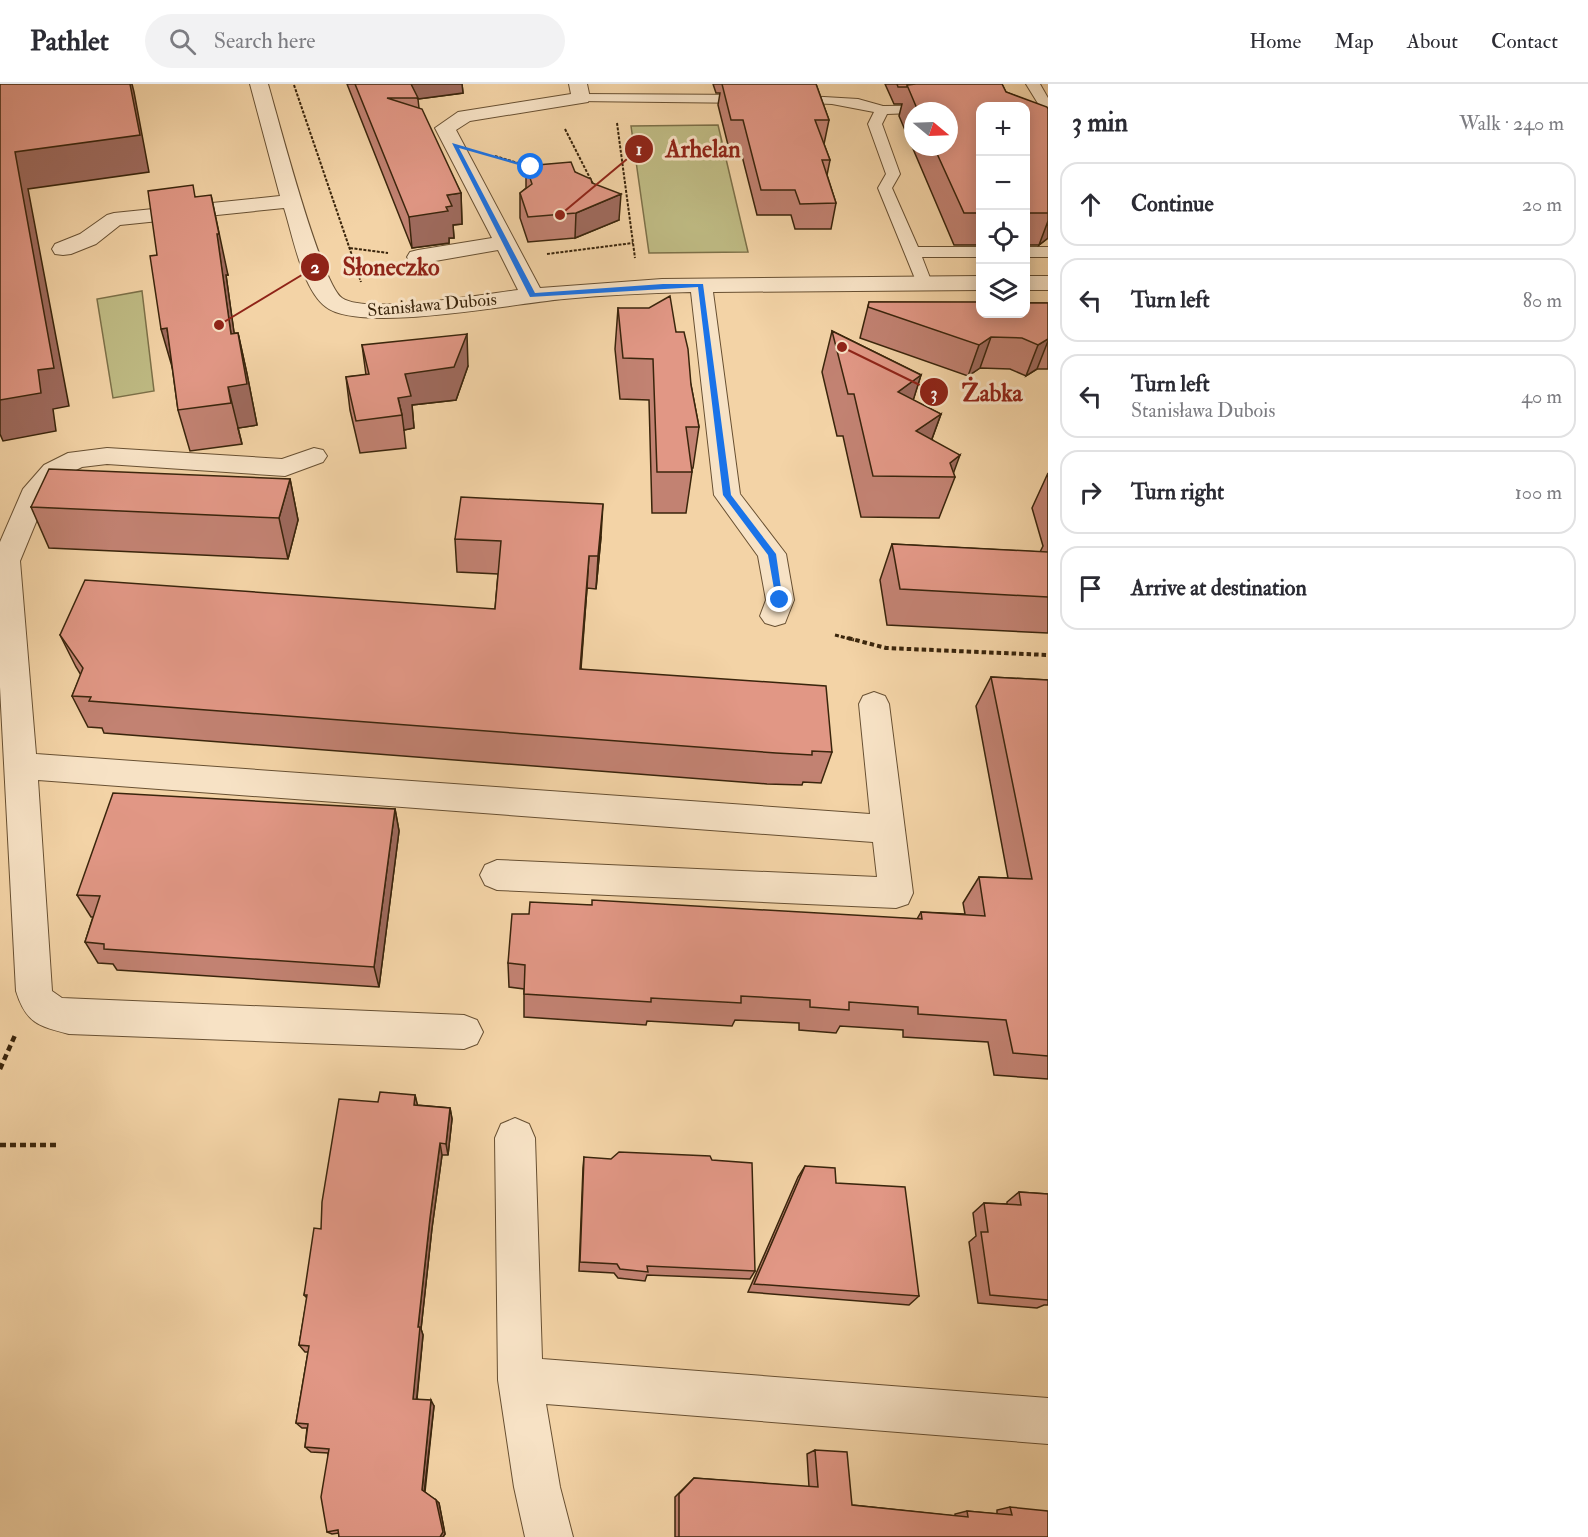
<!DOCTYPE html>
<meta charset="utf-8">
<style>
:root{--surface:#fff;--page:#f2f2f3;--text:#2b2b33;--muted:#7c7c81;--line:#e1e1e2}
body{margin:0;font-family:"IM FELL Double Pica",serif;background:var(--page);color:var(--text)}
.controls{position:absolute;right:18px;top:18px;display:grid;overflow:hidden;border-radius:12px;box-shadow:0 3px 15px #0003}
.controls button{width:54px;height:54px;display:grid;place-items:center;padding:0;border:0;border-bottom:2px solid var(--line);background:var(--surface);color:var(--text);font:30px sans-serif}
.compass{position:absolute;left:904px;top:18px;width:54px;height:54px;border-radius:50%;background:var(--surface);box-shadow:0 3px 15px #0003;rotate:109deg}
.stop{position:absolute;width:18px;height:18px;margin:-14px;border:4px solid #1a73e8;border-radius:50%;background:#fff}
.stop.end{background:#1a73e8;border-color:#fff;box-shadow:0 2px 6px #0008}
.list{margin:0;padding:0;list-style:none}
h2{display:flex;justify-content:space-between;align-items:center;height:78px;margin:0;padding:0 24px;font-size:26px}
h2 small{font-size:20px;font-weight:400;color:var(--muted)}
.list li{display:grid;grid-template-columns:39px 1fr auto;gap:18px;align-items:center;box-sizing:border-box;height:84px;margin:0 12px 12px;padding:0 12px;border:2px solid var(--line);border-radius:18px}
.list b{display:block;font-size:22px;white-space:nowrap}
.list p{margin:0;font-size:20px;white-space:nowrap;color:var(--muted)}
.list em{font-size:20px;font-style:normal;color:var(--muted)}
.icon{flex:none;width:33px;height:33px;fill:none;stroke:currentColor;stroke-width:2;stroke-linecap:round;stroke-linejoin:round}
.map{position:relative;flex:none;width:1048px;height:1453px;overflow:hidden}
header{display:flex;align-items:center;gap:36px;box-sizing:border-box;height:84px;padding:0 30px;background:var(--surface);border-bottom:2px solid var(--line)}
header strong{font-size:28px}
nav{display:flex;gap:33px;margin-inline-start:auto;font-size:21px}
.search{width:420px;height:54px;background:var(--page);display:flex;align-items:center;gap:15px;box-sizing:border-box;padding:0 21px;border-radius:33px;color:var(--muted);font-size:22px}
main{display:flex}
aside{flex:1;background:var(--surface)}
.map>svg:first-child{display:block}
.green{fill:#bfbb84;stroke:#7c7048;stroke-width:1.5}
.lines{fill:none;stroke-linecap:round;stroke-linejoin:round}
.lane-casing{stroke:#685032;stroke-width:2}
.street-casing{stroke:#685032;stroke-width:2}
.path-far3{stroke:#3a250c;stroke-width:2;stroke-dasharray:3 1.5;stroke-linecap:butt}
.path-far2{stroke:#3a250c;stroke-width:3;stroke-dasharray:4 2;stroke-linecap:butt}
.path-far1{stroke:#3a250c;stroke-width:4;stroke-dasharray:4.5 3;stroke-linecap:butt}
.path{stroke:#3a250c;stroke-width:4.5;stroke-dasharray:6 4;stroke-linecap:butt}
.lane{fill:#f7e2c5;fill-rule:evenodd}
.street{fill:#f7e2c5;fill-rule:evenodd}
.wall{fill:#c28272;stroke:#3a250c;stroke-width:1.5;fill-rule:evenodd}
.shaded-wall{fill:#9e6a5d;stroke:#3a250c;stroke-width:1.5}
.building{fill:#e19785;stroke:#3a250c;stroke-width:1.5}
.route{fill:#1a73e8}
.labels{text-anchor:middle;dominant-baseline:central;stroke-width:6;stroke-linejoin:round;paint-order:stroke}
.far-street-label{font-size:18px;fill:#3a250c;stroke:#f7e2c5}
.leader{fill:none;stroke:#8f2418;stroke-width:2}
.callout-dot{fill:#8f2418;stroke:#f7e2c5;stroke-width:2}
.mark-label{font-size:18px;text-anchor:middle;font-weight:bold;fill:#fff}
.callout-label{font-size:24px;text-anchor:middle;font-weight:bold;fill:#8f2418;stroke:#f7e2c5;stroke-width:6;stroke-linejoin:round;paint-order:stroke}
</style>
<header>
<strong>Pathlet</strong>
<div class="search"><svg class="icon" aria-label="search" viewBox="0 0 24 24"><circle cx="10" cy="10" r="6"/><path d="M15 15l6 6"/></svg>Search here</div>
<nav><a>Home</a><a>Map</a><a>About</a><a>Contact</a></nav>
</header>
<main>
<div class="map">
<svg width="1048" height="1453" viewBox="0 0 1048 1453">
<rect width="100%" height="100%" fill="#f3d3a6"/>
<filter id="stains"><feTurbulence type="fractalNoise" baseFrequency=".00333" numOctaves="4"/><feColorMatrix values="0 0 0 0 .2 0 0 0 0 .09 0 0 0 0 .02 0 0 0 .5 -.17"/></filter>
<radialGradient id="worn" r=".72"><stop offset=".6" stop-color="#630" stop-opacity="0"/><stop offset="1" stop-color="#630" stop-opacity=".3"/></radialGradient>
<path class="green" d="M718 41 748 168 649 169 631 42Z
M142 207 154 307 113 314 97 215Z"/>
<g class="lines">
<g class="lane-casing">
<path id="lane" d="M1026 0H1040L1048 14V27L1042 26Z
M581 10 753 11 760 15 753 19 576 17 574 14 576 11Z
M790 11 858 15 883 22 986 21 981 22V28L913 27V29L887 30 882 40 900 90 892 104 918 163H981V173H922L932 199 930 202H918L878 104 886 90 868 40 874 28 832 20 785 18 783 15Z
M1026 163H1048V173H1026Z"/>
</g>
<g class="street-casing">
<path id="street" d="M250 0H268C278 34 321 200 342 214 367 231 485 210 518 206L498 166 418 180 410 178 407 173 410 168 418 166 492 154 435 44 458 28 571 10 569 0H587L590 14 588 18 470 37 456 46 540 204 662 195 981 192V206L713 208 740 410 786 470 794 516 785 539 775 542 765 539 760 532 766 516 758 472 714 411 691 208C648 209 606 211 564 215 516 219 360 250 326 223 302 205 293 152 284 124L120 141 96 160 71 170 63 171 55 170 52 165 55 160 80 150 107 131 114 129 280 112Z
M1026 192H1048V206H1026Z
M107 364 282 375 314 364 323 366 327 372 323 378 285 392 107 380 82 383 62 393 48 409 20 477 36 670 870 730 859 620 863 612 874 608 885 612 889 620 913 809 908 820 896 824 497 806 485 801 480 791 485 781 497 776 877 793 873 758 38 696 52 907 62 914 464 931 477 936 483 948 477 960 464 965 69 950C38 942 26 939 16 907L0 603V458L23 405 44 381 68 369Z
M515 1034 529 1040 535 1054 542 1275 1048 1314V1360L546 1320 560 1403 573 1453H525L514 1403 498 1296 495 1054 501 1040Z"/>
</g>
<path class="path-far3" d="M294 1 361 198
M617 39 635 174
M565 45 594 102
M495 72 531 83
M350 164 388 169
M547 170 633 159"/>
<path class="path-far2" d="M835 551 854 556"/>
<path class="path-far1" d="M848 554 886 564 1048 571"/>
<path class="path" d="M0 985 16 949
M0 1061H58"/>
<use href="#lane" class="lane"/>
<use href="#street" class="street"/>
</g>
<path class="wall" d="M347 0H462L463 9 418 15 419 24 461 109 462 140 453 141 454 154H449V159L412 164Z
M713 0H816L829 36 824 60 830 76 827 91 836 119 831 145H795L791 131H757L739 60 728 61 718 21 720 9H716Z
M885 0H1002L1006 8 1048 25V154L1039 161H1026V22H981V161H954L899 32 902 20H894ZM913 27H949V63H913Z
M526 82 575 88 592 99 619 136 575 154 528 158 520 134V109L526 104Z
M195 113 228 191H226L234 249H238L247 290 257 341 238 344 242 360 190 367 178 326 157 171Z
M869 218 1048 219V285H1037L1026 292 1010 285 980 284 968 292 860 254Z
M618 224 676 248 691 301 699 343 693 384H692V388L686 429H652L649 316 620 315 615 265Z
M832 247 921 291 913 316 941 330 932 355 953 389 955 393 939 434 861 433 843 352H837L822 288Z
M362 261 468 282 456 316 412 321 414 344 404 346 406 364 360 369 350 326 346 293 366 291Z
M1048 389V549L887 541 880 496 892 460 1040 468 1043 462 1032 424Z
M290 395 298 436 288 475 49 464 31 423Z
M601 453 596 505 587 504 581 585 832 668 821 699 803 698 802 701 767 700 104 649 102 644 88 643 72 612 81 591 76 583 60 551 495 525 498 490 457 488 455 455Z
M991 593 1048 596V995L994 991 988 958 903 953V946L840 942 836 949 799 946V939L735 936 732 942 647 937 646 941 524 933V905L509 903 508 879 529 830 592 821 917 835 921 828 965 830 963 819 979 793 1008 794 976 622Z
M395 725 399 747 379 903 117 886 113 880 98 879 85 858 93 833H91L77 811Z
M415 1011 417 1021 450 1024 452 1035 448 1071H442L432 1144 421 1245 423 1251 417 1315 434 1322 425 1408 439 1419 445 1450 443 1453H339V1449L332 1450 327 1448 328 1369 311 1368 305 1363 307 1344H302L296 1339 308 1268H305L299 1261 307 1214 304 1211 321 1145 378 1018Z
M584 1073 755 1187 750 1195 647 1191 645 1197 618 1194 614 1189 579 1187 583 1084Z
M805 1082 836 1099 919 1212 909 1221 748 1208 798 1093Z
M1019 1108 1048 1110V1221H1044L1037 1224 978 1219 969 1158 976 1152 973 1129 984 1119 1007 1120V1118Z
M815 1366 852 1421 955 1432V1430L967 1427 997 1430V1426L1010 1423 1048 1453H675V1413L694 1394 809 1403 807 1370Z"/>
<path class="shaded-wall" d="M130 0H132L134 8 149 88 28 105 69 322 53 325 56 347 3 357 0 350V316L15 68Z
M406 0H462L463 9 418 15Z
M461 109 462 140 453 141 454 154H449V159L412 164 409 133 447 111Z
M621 110 619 136 575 154 576 129Z
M211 111 228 191H226L240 291 231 250Z
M1048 137V154L1039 161Z
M167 244 173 286 161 245Z
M238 249 247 290 257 341 238 344 242 360 228 303Z
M467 250 468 282 456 316 412 321 414 344 404 346 402 331 398 314 405 290Z
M991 253 980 284 968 292 979 261Z
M1048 255V257L1037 285 1026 292 1038 261Z
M921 291 908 333 898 308Z
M941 330 926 371 916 347Z
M960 371 952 393 950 379Z
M290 395 298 436 288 475 279 434Z
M603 420 601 453 596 505 598 472Z
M589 472 587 504 578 616 580 585Z
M395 725 399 747 379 903 374 883Z
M415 1011 418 1023 414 1021Z
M450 1024 452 1035 448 1071 446 1060Z
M440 1059 442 1071 432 1144 421 1245 423 1251 416 1321 413 1315 418 1243 430 1134Z
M431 1316 434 1322 424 1409 422 1406Z
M436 1416 439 1419 445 1450 443 1453H440Z"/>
<path class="building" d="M0 0H130L140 51 15 68 54 284 38 286 41 309 0 316Z
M355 0H411L418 14H387L422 25 461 109 447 111 452 122 446 123 448 127 409 133Z
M722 0H816L829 36H815L830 76H822L836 119 800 120 795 106H761L743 36H731Z
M897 0H916L907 1V3H898Z
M916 0H1002L1006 8 1047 23 1048 25V129H1026V22H981V129H964L934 63H949V27H918L907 1Z
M571 78 575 88 591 95 592 99 621 110 576 129 528 133 520 109 532 100 526 82Z
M193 101 195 113 211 111 219 150H217L231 250 238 249 247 300 228 303 231 319 178 326 167 244 161 245 150 172 157 171 148 107Z
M670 212 676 248H684L688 265 691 301 699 343H686L692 388H657L653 275 623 274 618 224H649Z
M869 218H981V230H1026V219H1048V255L1038 261 1022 254 991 253 979 261 868 223Z
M832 247 921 291 898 308 941 330 916 347 960 371 950 379 955 393 873 392 854 310H848Z
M467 250 454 283 405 290 411 312 398 314 402 331 356 337 346 293 369 290 362 261Z
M49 385 290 395 279 434 31 423Z
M461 413 603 420 598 472H589L580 585 826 602 832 668 812 667V671L776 669 89 617 91 613 72 612 83 584 60 551 85 496 495 525 501 457 455 455Z
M892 460 1048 468V513L900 505Z
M991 593 1048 596V972L1013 969 1006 936 918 930V923L849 918V926L810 923V916L741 912V919L651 914V918L524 910 525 881 508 879 512 830H529L530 818 592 821V816L922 835 921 828 985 832 979 793 1032 795Z
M113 709 395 725 374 883 104 865V860L85 858 100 812 77 811Z
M380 1008 415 1011 414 1021 450 1024 446 1060 440 1059 430 1134 418 1243H420L413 1315 431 1316 422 1406 436 1416 443 1448 440 1453H339L338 1446 327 1448 321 1413 329 1365 305 1363 308 1340 296 1339 309 1262 299 1261 307 1211H304L314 1144 321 1145 322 1118 339 1015 378 1018Z
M619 1068 710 1072 712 1076 752 1079 755 1187 647 1182 648 1188 620 1185 617 1180 580 1178 584 1073 611 1075Z
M805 1082 835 1084 836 1099 905 1103 919 1212 754 1200Z
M1019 1108 1048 1110V1216L990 1211 981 1148H988L984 1119 1021 1121Z
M815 1366 847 1368 852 1421 968 1433 967 1427 1012 1431 1010 1423 1048 1427V1453H679V1410L694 1394 818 1403Z"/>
<path class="route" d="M452 59 534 83 529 84 459 64 535 209 663 200H703L731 411 776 470 783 518 776 516 768 471 723 411 698 203 530 213Z"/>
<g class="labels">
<g class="far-street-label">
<text transform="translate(432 221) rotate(-5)">Stanisława Dubois</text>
</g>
</g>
<path class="leader" d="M560 131L639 65M219 241L315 183M842 263L934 308"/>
<g class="callout-dot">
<circle cx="560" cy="131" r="6"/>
<circle cx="219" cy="241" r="6"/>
<circle cx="842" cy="263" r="6"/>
<circle cx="639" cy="65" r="15"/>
<circle cx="315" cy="183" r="15"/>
<circle cx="934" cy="308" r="15"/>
</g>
<g class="mark-label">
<text x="639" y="71">1</text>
<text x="315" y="189">2</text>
<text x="934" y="315">3</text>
</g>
<g class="callout-label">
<text x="703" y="73">Arhelan</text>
<text x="391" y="191">Słoneczko</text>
<text x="992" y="317">Żabka</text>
</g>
<rect width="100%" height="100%" filter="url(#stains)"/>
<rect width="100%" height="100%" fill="url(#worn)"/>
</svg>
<div class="controls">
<button>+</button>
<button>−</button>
<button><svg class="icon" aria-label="locate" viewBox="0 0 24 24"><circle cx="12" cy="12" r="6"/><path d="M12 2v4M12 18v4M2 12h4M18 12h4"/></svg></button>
<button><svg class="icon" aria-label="layers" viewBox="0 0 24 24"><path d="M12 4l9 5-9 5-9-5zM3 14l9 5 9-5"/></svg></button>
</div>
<svg class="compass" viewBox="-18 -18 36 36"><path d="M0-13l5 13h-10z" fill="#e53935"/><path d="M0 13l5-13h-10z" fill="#7c7c81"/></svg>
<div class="stop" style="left:531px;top:83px"></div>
<div class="stop end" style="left:780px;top:516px"></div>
</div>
<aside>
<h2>3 min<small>Walk · 240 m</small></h2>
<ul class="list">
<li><svg class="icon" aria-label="ahead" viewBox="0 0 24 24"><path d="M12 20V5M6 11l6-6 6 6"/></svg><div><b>Continue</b></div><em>20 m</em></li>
<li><svg class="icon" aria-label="left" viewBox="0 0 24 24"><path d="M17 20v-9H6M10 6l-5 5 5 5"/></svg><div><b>Turn left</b></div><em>80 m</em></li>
<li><svg class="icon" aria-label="left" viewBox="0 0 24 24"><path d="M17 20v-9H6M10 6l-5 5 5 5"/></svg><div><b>Turn left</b><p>Stanisława Dubois</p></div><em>40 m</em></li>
<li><svg class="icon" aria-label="right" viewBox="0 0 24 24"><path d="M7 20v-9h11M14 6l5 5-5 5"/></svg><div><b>Turn right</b></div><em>100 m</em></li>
<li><svg class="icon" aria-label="arrive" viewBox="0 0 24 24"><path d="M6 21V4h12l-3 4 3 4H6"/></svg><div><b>Arrive at destination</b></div></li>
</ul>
</aside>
</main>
